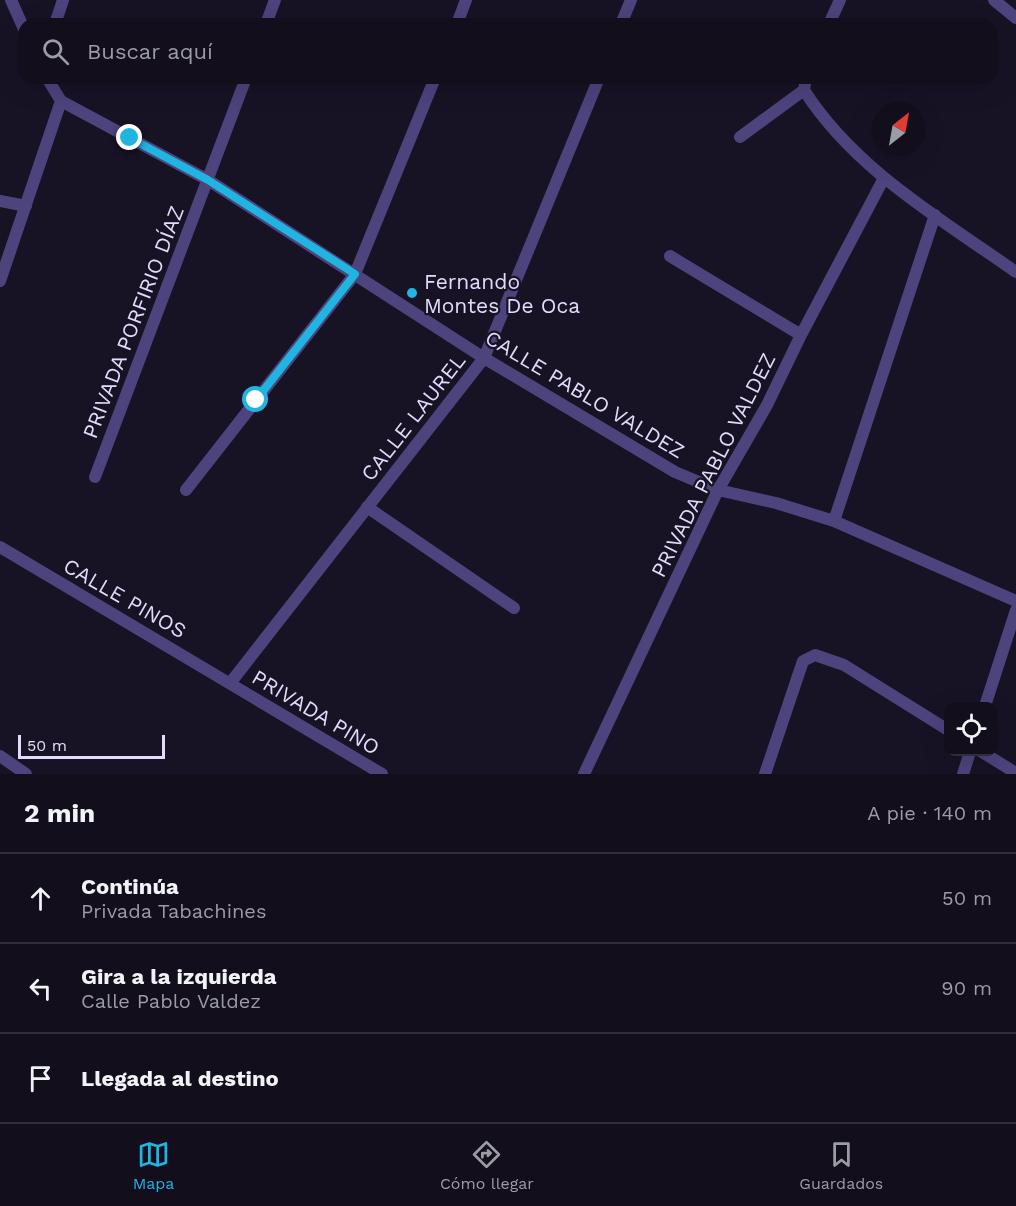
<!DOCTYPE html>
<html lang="es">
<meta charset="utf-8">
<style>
:root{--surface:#120e1c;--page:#1f1c29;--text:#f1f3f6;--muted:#9c9ca3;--line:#312e3b;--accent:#20b4e1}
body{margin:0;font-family:"Work Sans",sans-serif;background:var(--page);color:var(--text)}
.controls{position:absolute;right:18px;bottom:18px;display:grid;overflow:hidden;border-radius:12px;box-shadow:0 6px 24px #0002}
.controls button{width:54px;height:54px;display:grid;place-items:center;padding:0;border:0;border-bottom:2px solid var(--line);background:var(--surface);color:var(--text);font:30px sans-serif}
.compass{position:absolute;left:872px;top:102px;width:54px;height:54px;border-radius:50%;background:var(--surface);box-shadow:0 6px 24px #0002;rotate:31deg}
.scale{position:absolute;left:18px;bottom:15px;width:147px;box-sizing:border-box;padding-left:6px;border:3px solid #e2dbfa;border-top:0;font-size:16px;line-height:21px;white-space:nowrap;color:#e2dbfa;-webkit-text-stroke:4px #181225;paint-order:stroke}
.stop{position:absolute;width:18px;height:18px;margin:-14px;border:4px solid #20b4e1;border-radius:50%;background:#fff}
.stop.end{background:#20b4e1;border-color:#fff;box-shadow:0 2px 6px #0008}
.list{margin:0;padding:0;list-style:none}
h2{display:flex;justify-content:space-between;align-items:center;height:78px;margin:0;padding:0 24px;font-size:26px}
h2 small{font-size:20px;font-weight:400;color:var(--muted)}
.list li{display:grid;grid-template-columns:39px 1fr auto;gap:18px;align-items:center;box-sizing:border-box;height:90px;padding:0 24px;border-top:2px solid var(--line)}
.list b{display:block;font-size:22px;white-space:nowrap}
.list p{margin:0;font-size:20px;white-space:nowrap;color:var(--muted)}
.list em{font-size:20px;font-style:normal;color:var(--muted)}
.icon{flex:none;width:33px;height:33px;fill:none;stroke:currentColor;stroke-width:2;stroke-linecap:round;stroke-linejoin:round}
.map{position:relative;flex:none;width:1016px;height:774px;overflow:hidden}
.search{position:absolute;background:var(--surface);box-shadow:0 6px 24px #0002;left:18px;right:18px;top:18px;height:66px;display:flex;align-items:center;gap:15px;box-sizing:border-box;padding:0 21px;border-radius:18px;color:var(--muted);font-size:22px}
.sheet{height:348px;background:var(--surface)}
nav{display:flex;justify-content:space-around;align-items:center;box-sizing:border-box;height:84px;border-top:2px solid var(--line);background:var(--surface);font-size:16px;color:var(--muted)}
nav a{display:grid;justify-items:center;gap:3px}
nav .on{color:var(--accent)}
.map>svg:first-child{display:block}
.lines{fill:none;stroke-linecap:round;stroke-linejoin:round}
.street{stroke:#4d437d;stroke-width:12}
.route{stroke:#20b4e1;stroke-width:8}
.poi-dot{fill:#20b4e1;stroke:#181225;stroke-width:2}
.labels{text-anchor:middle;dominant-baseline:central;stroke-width:4.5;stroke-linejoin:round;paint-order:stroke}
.poi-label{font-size:21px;fill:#e2dbfa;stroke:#181225;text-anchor:start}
.street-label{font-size:21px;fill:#e2dbfa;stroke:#181225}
</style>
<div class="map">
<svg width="1016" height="774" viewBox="0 0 1016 774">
<rect width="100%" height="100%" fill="#181225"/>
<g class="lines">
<path class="street" d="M11 0 24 29
M994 0 1016 18
M55 24 63 0
M266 24 275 0
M457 24 466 0
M621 24 631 0
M829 24 840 0
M47 78 61 101 208 180 484 358 675 472 718 490 776 503 834 521 1016 601
M804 90C854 169 941 219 1016 272
M740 137 804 90 806 78
M0 201 26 206
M670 256 801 335
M0 281 61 101
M95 477 246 78
M186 490 355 274 435 78
M367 507 514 608
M834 521 935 215
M0 547 382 774
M231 682 484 358 599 78
M985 706 1016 610
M982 752 1016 773
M0 756 26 774
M584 774 718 490 767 405 801 335 884 178
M765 774 803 661 815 655 844 665 948 730
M963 774 970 752"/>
</g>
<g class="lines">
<path class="route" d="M130 138 208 180 355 274 256 400"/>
</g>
<circle class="poi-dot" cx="412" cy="293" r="6"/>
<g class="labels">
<g class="poi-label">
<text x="424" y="281">Fernando<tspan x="424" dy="24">Montes De Oca</tspan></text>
</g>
<g class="street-label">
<text transform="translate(133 322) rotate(-69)">PRIVADA PORFIRIO DÍAZ</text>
<text transform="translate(585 394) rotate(31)">CALLE PABLO VALDEZ</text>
<text transform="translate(413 417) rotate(-52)">CALLE LAUREL</text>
<text transform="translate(713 465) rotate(-63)">PRIVADA PABLO VALDEZ</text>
<text transform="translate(125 598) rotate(30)">CALLE PINOS</text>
<text transform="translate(316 712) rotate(31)">PRIVADA PINO</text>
</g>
</g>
</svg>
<div class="controls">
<button><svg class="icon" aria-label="locate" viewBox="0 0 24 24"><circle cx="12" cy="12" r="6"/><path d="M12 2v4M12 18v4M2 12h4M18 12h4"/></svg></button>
</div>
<svg class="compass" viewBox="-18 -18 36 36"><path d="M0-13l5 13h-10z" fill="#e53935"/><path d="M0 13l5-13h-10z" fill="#9c9ca3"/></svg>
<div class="scale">50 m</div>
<div class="stop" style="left:256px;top:400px"></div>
<div class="stop end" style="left:130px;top:138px"></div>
<div class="search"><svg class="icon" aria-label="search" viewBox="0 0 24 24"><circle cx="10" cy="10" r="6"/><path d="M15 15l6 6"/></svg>Buscar aquí</div>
</div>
<section class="sheet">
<h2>2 min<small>A pie · 140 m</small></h2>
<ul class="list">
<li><svg class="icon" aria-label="ahead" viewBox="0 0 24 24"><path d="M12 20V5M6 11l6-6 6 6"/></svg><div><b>Continúa</b><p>Privada Tabachines</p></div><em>50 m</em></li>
<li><svg class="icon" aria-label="left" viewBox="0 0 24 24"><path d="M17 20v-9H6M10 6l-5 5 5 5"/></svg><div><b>Gira a la izquierda</b><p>Calle Pablo Valdez</p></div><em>90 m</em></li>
<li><svg class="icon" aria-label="arrive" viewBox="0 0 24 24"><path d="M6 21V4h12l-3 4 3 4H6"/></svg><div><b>Llegada al destino</b></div></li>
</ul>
</section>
<nav>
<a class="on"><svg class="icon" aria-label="map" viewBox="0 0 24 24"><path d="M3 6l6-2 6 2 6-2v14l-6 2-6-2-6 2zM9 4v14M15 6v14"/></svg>Mapa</a>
<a><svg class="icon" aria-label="directions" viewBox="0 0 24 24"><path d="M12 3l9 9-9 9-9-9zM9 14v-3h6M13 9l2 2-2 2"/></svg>Cómo llegar</a>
<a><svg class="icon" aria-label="saved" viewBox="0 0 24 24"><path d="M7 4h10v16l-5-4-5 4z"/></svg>Guardados</a>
</nav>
